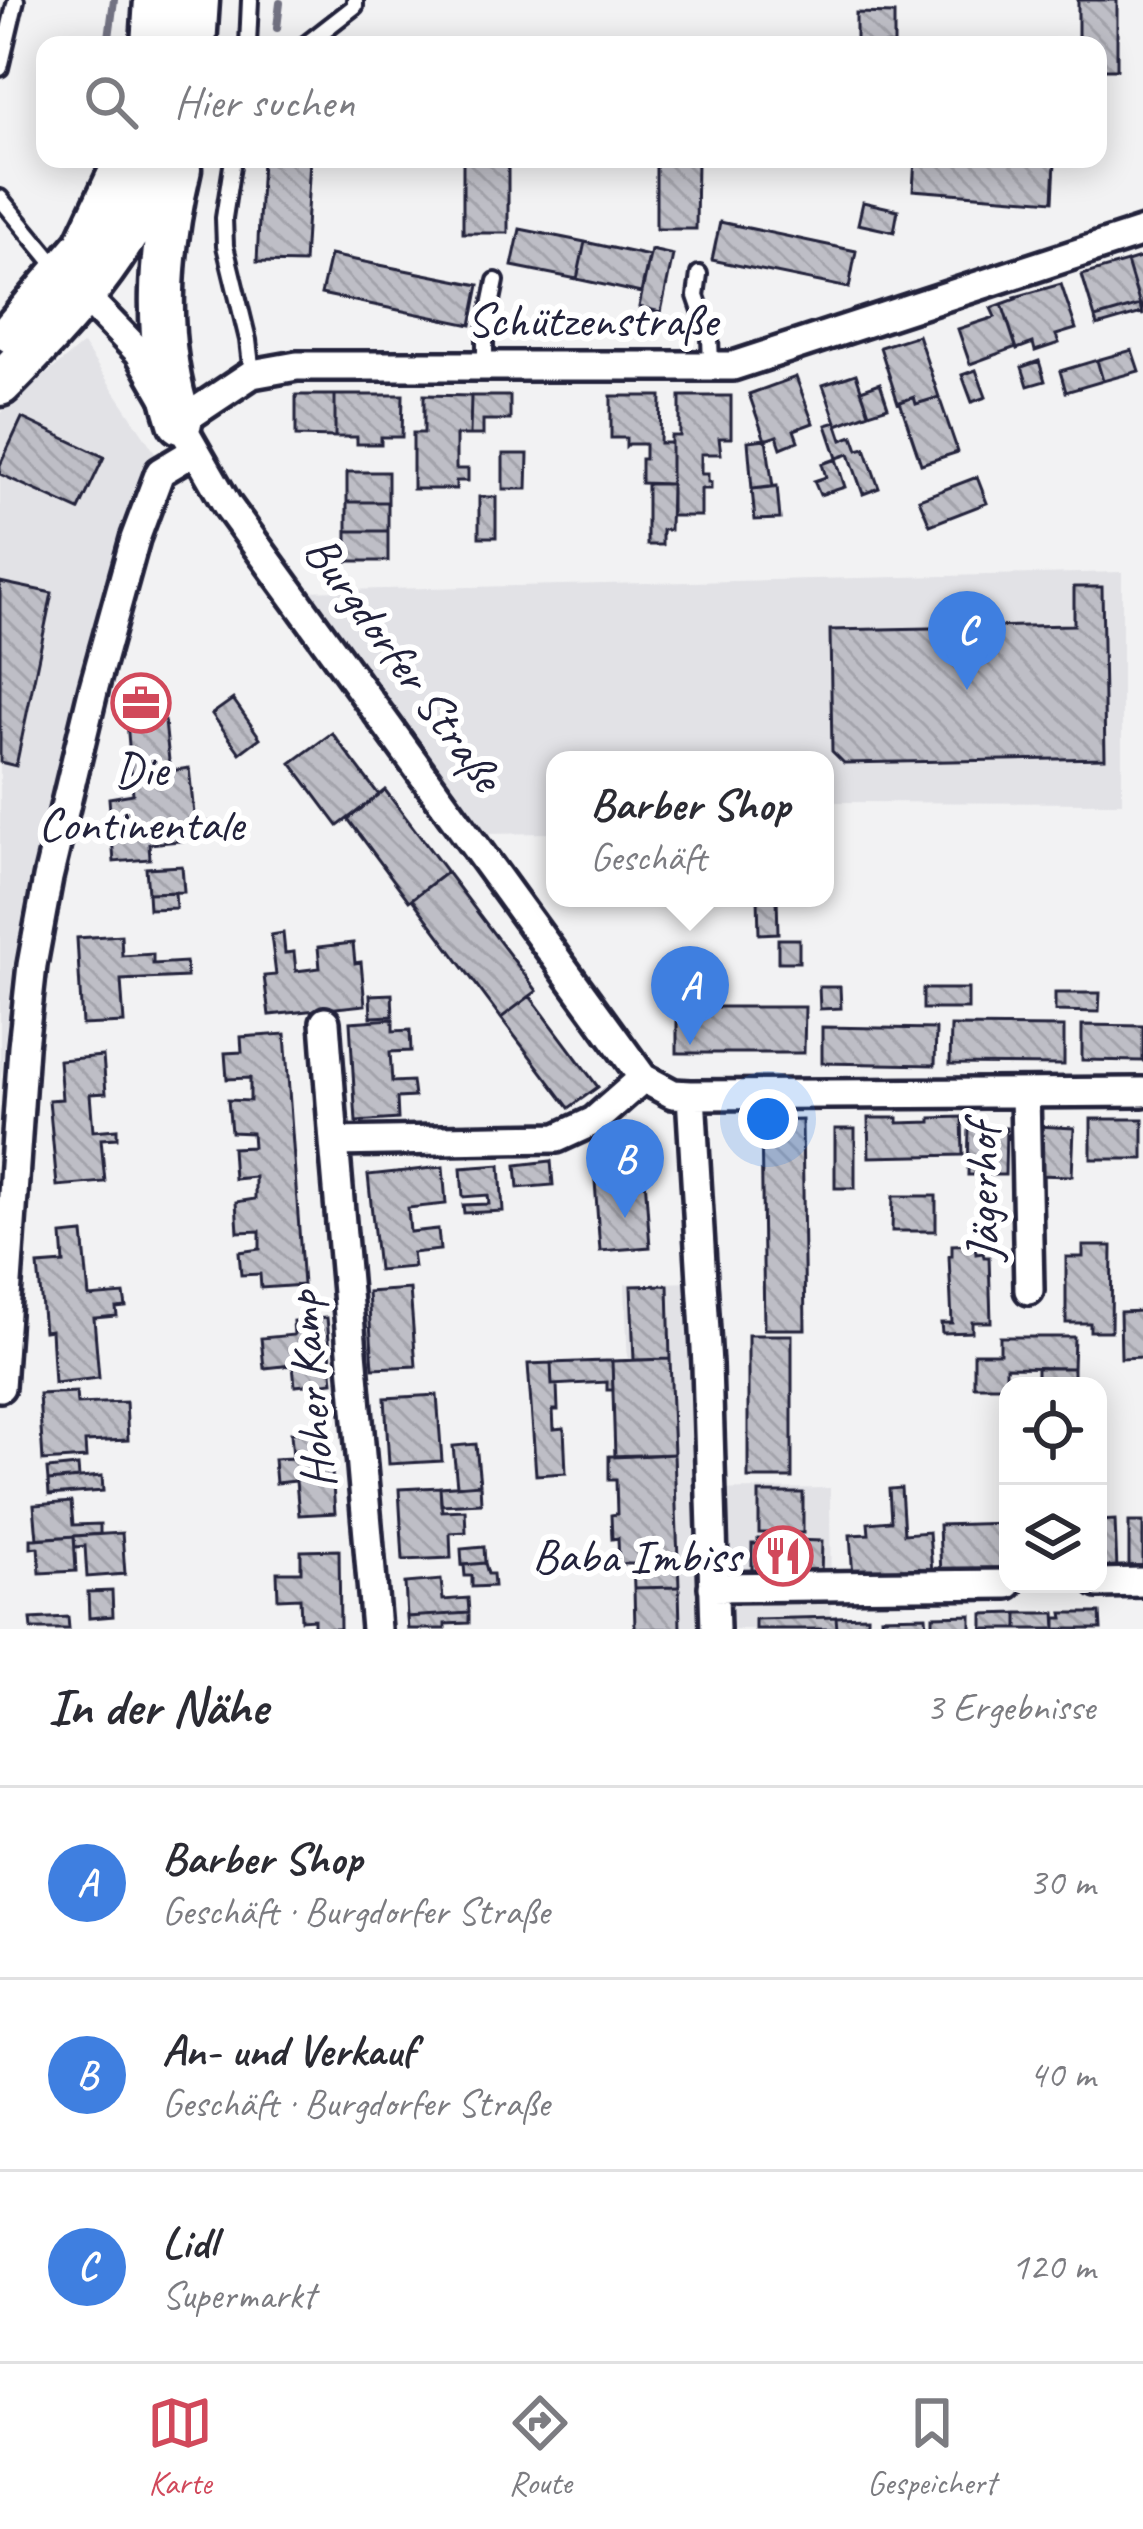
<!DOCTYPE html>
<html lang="de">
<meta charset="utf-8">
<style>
:root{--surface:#fff;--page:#f7f7f7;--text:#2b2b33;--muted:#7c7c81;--line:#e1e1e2;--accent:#d1495b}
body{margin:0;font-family:Caveat,sans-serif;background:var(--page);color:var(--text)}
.controls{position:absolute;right:36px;bottom:36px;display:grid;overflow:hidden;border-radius:24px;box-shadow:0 6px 30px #0003}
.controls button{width:108px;height:108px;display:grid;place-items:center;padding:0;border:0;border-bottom:3px solid var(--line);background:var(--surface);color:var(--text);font:60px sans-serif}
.you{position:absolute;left:768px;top:1119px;width:42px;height:42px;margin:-30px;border:9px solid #fff;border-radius:50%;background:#1a73e8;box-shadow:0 0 0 18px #1a73e833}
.badge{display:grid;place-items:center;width:78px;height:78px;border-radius:50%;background:var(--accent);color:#fff;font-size:39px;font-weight:700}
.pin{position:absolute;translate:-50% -99px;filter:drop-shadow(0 3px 6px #0008)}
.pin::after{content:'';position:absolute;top:63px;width:42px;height:36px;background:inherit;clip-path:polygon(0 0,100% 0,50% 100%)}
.popup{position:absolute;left:546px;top:751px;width:288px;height:156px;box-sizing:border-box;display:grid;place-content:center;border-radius:24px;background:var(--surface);filter:drop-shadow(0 3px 9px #0005);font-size:39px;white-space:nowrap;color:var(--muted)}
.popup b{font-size:45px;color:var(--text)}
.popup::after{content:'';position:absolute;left:50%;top:100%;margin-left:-24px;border:24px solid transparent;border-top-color:var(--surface)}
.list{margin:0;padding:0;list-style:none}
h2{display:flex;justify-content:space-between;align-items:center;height:156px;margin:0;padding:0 48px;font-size:51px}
h2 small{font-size:39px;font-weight:400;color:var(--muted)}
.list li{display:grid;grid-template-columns:78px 1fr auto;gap:36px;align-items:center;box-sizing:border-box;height:192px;padding:0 48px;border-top:3px solid var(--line)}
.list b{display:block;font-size:45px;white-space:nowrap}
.list p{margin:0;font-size:39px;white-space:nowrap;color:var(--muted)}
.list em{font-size:39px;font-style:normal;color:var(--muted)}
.icon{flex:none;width:66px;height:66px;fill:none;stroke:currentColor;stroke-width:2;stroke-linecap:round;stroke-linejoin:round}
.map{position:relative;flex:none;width:1143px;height:1629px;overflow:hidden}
.search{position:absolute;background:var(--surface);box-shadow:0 6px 30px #0003;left:36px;right:36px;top:36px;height:132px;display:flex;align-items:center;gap:30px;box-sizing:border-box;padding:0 42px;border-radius:24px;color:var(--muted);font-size:45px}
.sheet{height:732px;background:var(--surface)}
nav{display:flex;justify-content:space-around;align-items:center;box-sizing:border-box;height:168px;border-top:3px solid var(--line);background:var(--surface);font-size:33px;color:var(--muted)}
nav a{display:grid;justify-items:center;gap:6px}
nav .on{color:var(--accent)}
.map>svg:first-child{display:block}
.built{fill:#e2e2e6}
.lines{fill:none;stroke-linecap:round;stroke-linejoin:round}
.stream{stroke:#727282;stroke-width:8}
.building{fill:url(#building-back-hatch);stroke:#22223b;stroke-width:3}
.lane-casing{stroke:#22223b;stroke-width:22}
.street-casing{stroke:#22223b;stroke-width:36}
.primary-casing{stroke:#22223b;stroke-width:51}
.lane{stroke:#fff;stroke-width:14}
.street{stroke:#fff;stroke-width:27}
.primary{stroke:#fff;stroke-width:42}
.labels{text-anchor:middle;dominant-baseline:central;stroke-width:12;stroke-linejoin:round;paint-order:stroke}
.street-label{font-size:48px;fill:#22223b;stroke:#fff}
.poi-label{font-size:48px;fill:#22223b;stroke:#fff}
</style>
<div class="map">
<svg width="1143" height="1629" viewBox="0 0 1143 1629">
<defs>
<pattern id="building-back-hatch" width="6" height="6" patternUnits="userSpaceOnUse" patternTransform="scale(3)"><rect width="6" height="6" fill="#bebec6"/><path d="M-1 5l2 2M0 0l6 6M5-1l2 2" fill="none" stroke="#a3a3ab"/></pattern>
</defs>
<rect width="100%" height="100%" fill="#f2f2f3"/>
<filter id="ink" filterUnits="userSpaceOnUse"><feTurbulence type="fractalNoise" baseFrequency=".00833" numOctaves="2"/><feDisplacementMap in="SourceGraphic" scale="24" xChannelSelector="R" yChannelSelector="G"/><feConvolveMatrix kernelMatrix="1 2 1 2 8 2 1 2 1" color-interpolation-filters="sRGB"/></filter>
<g filter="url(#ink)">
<path class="built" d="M83 344 156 454 109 575 79 677 14 962 0 1083V413Z
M1122 572V803L825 802V760H555V833L479 834 300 591Z
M692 1282 701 1490 830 1488 831 1629H637L625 1284Z"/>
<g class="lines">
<path class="stream" d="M277 28 280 3
M108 45 114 0"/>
</g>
<path class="building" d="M1078 0H1117V69H1098V45H1078Z
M856 13 894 14V45H856Z
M262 159H310L304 263 257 262Z
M463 159H508V233H463Z
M656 159H697L696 229H656Z
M915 159H1014L1055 162 1053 201 913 190Z
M863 202 898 210 894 232 858 224Z
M720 222 856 251 849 288 712 260Z
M520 229 585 242 577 279 512 266Z
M585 242 649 256 641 293 577 279Z
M651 250 673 255 661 312 639 307Z
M330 255 479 285 471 325 321 294Z
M1143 257V316L1127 262Z
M1127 262 1140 305 1095 318 1082 275Z
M1061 284 1076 329 1056 335 1059 343 1035 351 1033 343 1017 349 1002 304 1016 299 1015 297Z
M1002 304 1016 347 970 364 958 329 995 317 991 308Z
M1140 305 1142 313 1097 326 1095 318Z
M918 335 939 397 916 404 914 397 898 403 880 347Z
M1132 350 1139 371 1103 381 1097 360Z
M1097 360 1103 381 1066 392 1060 371Z
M1039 361 1045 381 1028 386 1022 367Z
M976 370 986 397 972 402 962 375Z
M856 374 869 413 837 425 823 385Z
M796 377 813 423 794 430 798 441 781 448 777 436 765 440 749 394Z
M880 383 888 407 869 413 861 390Z
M296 395H335V437L296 436Z
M335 395H403L402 437H381V444H357V437H335Z
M424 395 471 396 470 435H456V469H468V481H456V489H413V433H424Z
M471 396H510V420H483V435H470Z
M611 396H661L660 443H671V484L641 483V459H645V444H629L626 447V438H611Z
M680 396H731V438H719L721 454H701V474H708V482H711V489H701V516H671V436H680Z
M914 397 916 404 939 397 958 452 921 464 900 402Z
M22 418 104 457 79 510 0 474V465Z
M836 422 842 440 853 436 858 450 865 448 879 488 863 494 849 454 837 458 826 425Z
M766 439 773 487 752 489 748 441Z
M503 454H528L527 489H503Z
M836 459 845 487 820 495 814 481 826 477 822 464Z
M347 472H388V502H347Z
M977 477 987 503 930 525 919 499Z
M647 484H671L670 530H662V545H647Z
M777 486 780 519 755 520 752 489Z
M479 497H496V537H479Z
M347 502H388V531H347Z
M347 531H388V561H347Z
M0 582 52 593 16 766 0 762Z
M1074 587H1102L1105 758 844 763 832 751 830 630 1074 625Z
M136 694 163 705 159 720 165 721 170 771 189 768 195 823 210 822 211 838 149 844 150 859 114 862 109 798 133 794 127 721Z
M233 699 260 738 240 753 212 714Z
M332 733 379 795 338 826 291 763Z
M385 790 447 872 409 901 348 819Z
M182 866 184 892 148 893 146 868Z
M447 872 537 991 501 1018 412 899Z
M175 892 176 908 149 909 148 893Z
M758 898H777L778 933 759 934Z
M283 933 285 953 294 952 296 971 320 968 318 947 353 943 355 963 361 962 365 1005 269 1015 264 976 276 975 271 935Z
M121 935 122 956 153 954V964L186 962 187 977 121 980 124 1023 82 1025 77 938Z
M778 939H799V962H778Z
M819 987H840L841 1008 820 1009Z
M923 989H968V1009H923Z
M1055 993H1100L1099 1012 1055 1011Z
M392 994 393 1016 371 1017 370 995Z
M530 996 598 1087 569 1108 501 1018Z
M677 1007H805L804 1053H677Z
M393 1019V1031L410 1030 411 1051 390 1052 392 1082 412 1081 414 1097 397 1098 398 1119 356 1122 350 1022Z
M1082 1025 1143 1026V1061L1082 1060Z
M951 1026 1064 1027V1065L950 1064Z
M822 1027 936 1029 935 1065 822 1063Z
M285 1034 303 1285 261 1288 260 1274 241 1275 239 1252 260 1249V1231L238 1232 236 1202 255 1199V1177L234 1179 232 1148 253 1147 252 1133 231 1132 228 1100 250 1101V1078L227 1079 225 1053 242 1052 241 1037Z
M103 1056 106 1093 90 1094 93 1131 117 1129V1138L101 1139 105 1182 57 1186 49 1100 62 1099 59 1060Z
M962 1117 963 1155 869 1157 868 1118H898V1123L931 1122V1118Z
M1091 1119H1143V1159H1091Z
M802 1120 805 1329H764L761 1121Z
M1036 1126 1074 1128 1072 1176 1034 1175Z
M969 1127 1006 1128 1005 1175H968Z
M835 1129H855V1188H835Z
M630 1140 631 1150 643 1149 650 1247 600 1251 593 1153H602L601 1142Z
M551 1161 553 1185 518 1188 516 1165Z
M500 1165 503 1211 464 1213 463 1205 489 1204 488 1195 463 1197 461 1168Z
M443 1167 446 1204 408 1208 410 1232 438 1229 440 1250 412 1253 414 1267 378 1270 368 1175Z
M893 1196H936V1231H892Z
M83 1233 89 1297 124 1294 126 1307 116 1308 117 1316 94 1318 99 1378 54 1383 51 1330 44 1331 38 1265 64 1263 62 1235Z
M975 1244 976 1254 983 1253 984 1257H989L991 1322H972V1332L942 1333 941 1323H952L949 1256H952V1245Z
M1083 1246H1112L1111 1331H1090V1323H1066V1257H1083Z
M668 1285 670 1359 634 1360 631 1286Z
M410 1289 416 1366 373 1368 368 1292Z
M1143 1311V1357L1121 1358 1120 1312Z
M327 1318 333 1382 295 1386 293 1365 264 1368 261 1338 294 1335 293 1321Z
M748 1335H792V1478H748Z
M1000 1337H1074L1073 1368 1006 1367V1386H974V1353H1000Z
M670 1359 674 1454 615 1457 612 1361Z
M605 1361H612L613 1390H607V1382L552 1385 551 1363Z
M551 1363 552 1385H557L558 1410H553L554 1429 564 1428 566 1473 536 1475 528 1364Z
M1037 1368H1073V1386H1037Z
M76 1392 77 1404 126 1402 128 1440 85 1442 86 1458 43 1461 39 1394Z
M437 1395 442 1461 389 1464 385 1398Z
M329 1430 335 1513 299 1515 296 1481 276 1483 274 1459 293 1458 291 1433Z
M476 1444 480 1484 457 1486 453 1446Z
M674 1454 679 1587 634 1588 633 1564H619L618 1538 612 1539 611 1515 617 1514 616 1480H609V1456Z
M78 1466 79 1478 48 1481 47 1469Z
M102 1476 103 1491 49 1495 48 1481Z
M480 1484 481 1503 441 1505 440 1487Z
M440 1487 442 1511 465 1510 466 1532 450 1533 451 1558 403 1560 399 1489Z
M901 1488 904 1534 929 1532 932 1572 853 1577 850 1535 869 1534 868 1523 891 1521 889 1489Z
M759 1493H803V1533H759Z
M71 1502 73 1525 100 1524V1534L37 1539 34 1505Z
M1115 1520 1117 1570 1098 1571V1521Z
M1129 1522H1143V1566H1129Z
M1008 1523V1574L941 1576 939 1525Z
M122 1533 125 1574 87 1577 85 1546 75 1547 74 1536Z
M74 1536 76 1571 40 1573 38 1547 31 1548V1539Z
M758 1539 822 1541 821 1576 752 1575V1544H758Z
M484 1547 485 1563 462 1565 461 1549Z
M339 1550 340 1629H314V1619L301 1620 300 1598 278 1599 277 1572H301V1551Z
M485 1563 488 1574H493L494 1586 472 1587V1576H465L464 1565Z
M441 1580 443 1600 468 1598 469 1613 407 1617 405 1583Z
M679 1587 680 1629H635L634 1588Z
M112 1591 113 1616 89 1618 88 1592Z
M469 1613V1623L445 1624V1629H408L407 1617Z
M1018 1613V1629H983V1614Z
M1018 1613H1055L1056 1629H1018Z
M1062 1613H1100L1101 1629H1056V1618H1063Z
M971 1615V1629H933V1616Z
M867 1616V1629H837L836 1617Z
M926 1616 927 1629H882L881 1617Z
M68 1617 69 1629H32L31 1619Z
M836 1617 837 1629H755V1619Z"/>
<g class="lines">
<g class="lane-casing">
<path id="lane" d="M248 45 250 0
M305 45 355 6V0
M0 68 16 0
M233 159 224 218 225 246 248 340 252 374
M0 198 60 271
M699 274 696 296 710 337 711 366
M485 366V335L496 281"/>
</g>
<g class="street-casing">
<path id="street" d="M73 284 139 352 227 505 643 1078 673 1094 691 1095 1143 1092
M180 422 252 374 297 366H733L1143 232
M325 1022 334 1142
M1025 1093 1029 1290
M691 1095 707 1365 715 1629
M0 1387 23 1047 32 965 48 878 94 687 135 539 160 472 195 451
M1098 1583 1143 1582
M713 1587 1008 1584
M376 1629 334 1142 557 1138 594 1121 643 1078"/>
</g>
<g class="primary-casing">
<path id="primary" d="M153 45 156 0
M194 45 197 0
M179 169C159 254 153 338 180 422
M13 332 86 246 127 159
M0 384C70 313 126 255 163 159"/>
</g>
<use href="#lane" class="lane"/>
<use href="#street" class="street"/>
<use href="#primary" class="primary"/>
</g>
</g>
<defs>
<g id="office-ring" transform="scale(3)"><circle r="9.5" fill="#fff" stroke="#d1495b" stroke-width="1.5"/><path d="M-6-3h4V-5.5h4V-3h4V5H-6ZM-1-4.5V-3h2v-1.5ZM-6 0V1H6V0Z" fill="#d1495b"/></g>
<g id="restaurant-ring" transform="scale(3)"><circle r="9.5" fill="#fff" stroke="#d1495b" stroke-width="1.5"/><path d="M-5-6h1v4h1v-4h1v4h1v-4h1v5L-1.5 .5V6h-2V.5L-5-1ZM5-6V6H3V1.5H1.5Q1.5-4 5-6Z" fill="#d1495b"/></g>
</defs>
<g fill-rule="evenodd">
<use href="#office-ring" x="141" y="703"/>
<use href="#restaurant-ring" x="783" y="1556"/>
</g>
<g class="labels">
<g class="street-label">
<text x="592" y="320">Schützenstraße</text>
<text transform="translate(404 663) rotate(54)">Burgdorfer Straße</text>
<text transform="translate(982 1192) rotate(-91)">Jägerhof</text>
<text transform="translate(310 1390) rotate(-95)">Hoher Kamp</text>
</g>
<g class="poi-label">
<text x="141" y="769">Die<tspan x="141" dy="55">Continentale</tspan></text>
<text x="741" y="1556" text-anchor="end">Baba Imbiss</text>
</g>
</g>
</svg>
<div class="controls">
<button><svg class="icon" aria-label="locate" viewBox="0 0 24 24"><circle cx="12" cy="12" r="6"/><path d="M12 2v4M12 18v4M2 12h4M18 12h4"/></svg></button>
<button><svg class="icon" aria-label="layers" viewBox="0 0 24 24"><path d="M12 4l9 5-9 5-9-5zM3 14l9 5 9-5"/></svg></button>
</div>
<div class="you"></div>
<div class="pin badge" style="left:690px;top:1045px;background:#3f7fe0">A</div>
<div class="popup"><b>Barber Shop</b>Geschäft</div>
<div class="pin badge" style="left:625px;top:1218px;background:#3f7fe0">B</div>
<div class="pin badge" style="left:967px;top:690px;background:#3f7fe0">C</div>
<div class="search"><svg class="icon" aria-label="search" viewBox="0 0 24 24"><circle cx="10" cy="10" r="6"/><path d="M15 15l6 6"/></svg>Hier suchen</div>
</div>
<section class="sheet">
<h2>In der Nähe<small>3 Ergebnisse</small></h2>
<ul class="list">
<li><span class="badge" style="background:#3f7fe0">A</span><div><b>Barber Shop</b><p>Geschäft · Burgdorfer Straße</p></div><em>30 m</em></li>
<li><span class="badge" style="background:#3f7fe0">B</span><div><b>An- und Verkauf</b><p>Geschäft · Burgdorfer Straße</p></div><em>40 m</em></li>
<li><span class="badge" style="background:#3f7fe0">C</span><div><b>Lidl</b><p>Supermarkt</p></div><em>120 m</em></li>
</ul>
</section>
<nav>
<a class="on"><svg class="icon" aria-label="map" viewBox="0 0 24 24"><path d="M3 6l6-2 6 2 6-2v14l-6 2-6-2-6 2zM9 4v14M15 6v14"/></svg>Karte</a>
<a><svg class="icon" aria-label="directions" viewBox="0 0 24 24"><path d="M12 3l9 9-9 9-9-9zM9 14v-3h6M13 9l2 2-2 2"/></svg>Route</a>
<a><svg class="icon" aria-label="saved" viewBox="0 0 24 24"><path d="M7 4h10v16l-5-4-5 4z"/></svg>Gespeichert</a>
</nav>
